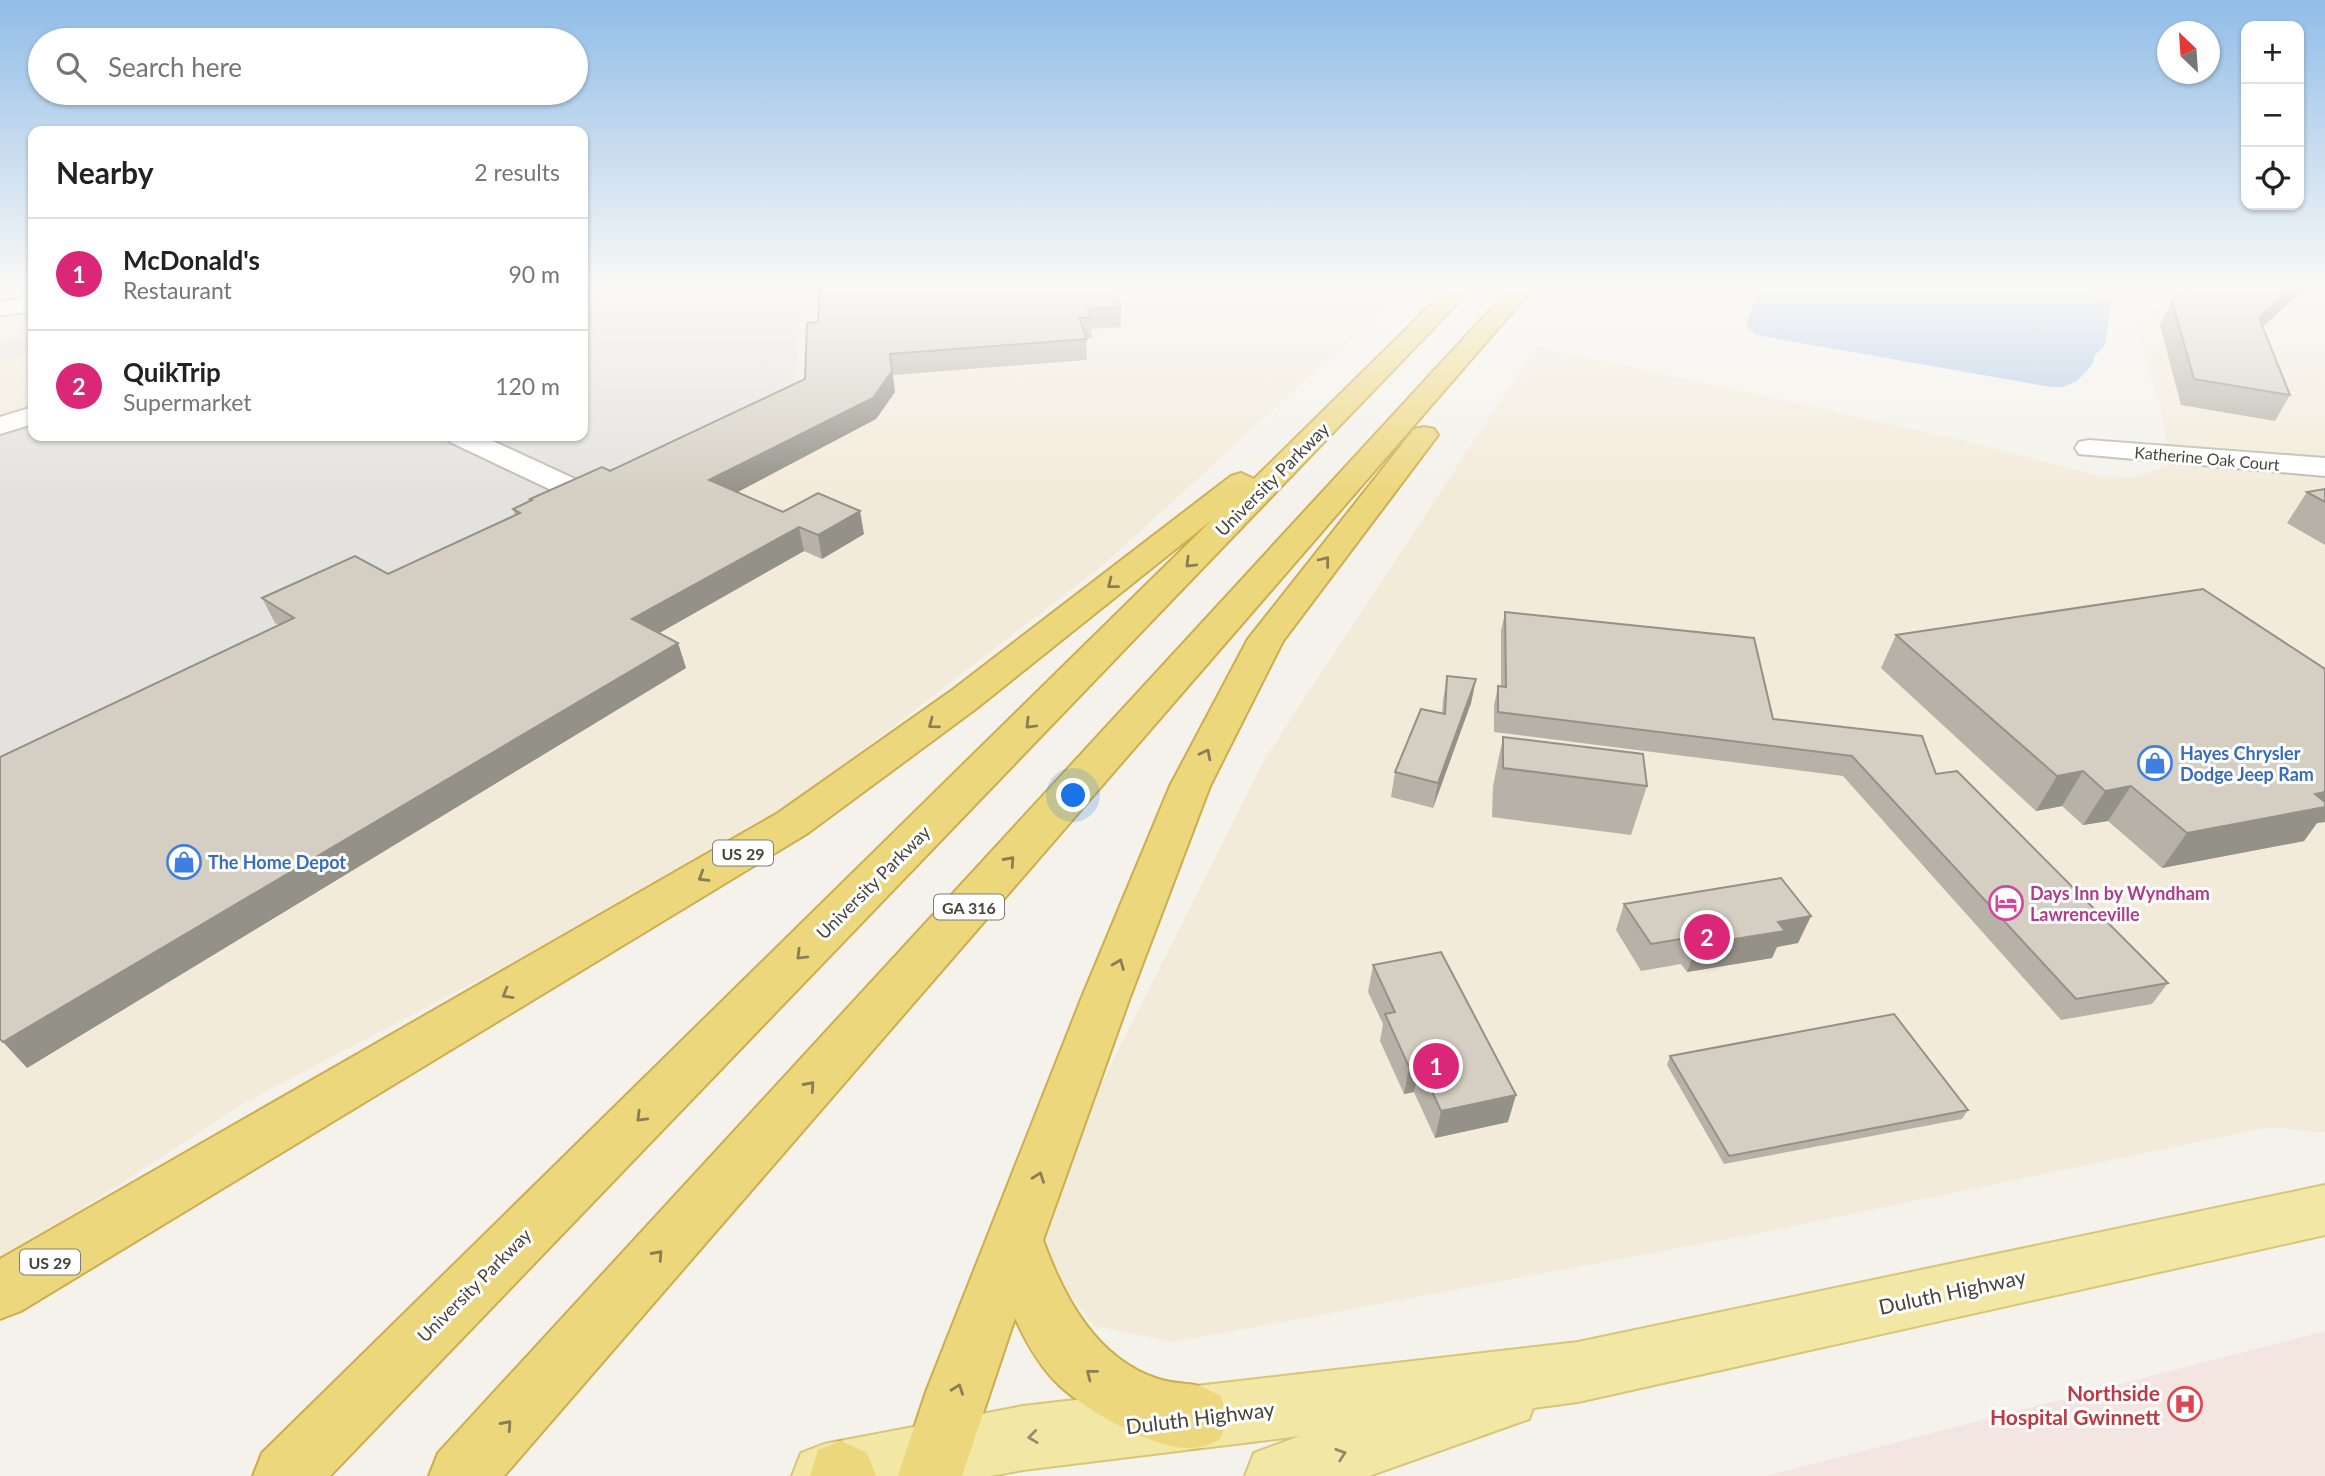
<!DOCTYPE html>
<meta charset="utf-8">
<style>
:root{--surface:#fff;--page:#f6f6f6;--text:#222;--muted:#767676;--line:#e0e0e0;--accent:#db2777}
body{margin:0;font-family:Lato,sans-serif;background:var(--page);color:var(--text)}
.controls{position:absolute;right:21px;top:21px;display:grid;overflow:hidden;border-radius:14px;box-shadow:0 2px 5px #0004}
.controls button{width:63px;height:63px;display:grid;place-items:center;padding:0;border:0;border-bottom:2px solid var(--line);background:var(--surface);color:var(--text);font:35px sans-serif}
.compass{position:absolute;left:2157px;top:21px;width:63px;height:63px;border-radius:50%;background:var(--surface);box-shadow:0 2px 5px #0004;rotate:335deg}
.you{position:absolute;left:1074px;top:796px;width:24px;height:24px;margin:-18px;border:5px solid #fff;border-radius:50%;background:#1a73e8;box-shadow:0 0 0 10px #1a73e833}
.badge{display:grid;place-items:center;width:46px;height:46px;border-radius:50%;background:var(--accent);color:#fff;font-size:23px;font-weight:700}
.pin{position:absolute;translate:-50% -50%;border:4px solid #fff;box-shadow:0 2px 7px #0006}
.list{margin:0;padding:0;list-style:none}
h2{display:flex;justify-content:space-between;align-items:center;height:91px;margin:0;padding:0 28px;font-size:30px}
h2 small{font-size:23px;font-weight:400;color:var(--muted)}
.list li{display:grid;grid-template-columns:46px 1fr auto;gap:21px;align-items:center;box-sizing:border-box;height:112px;padding:0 28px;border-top:2px solid var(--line)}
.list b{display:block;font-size:26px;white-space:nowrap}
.list p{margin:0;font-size:23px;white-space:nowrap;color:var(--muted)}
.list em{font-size:23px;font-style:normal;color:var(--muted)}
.icon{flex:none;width:38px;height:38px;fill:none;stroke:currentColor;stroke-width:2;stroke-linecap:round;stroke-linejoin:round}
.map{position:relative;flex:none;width:2325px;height:1476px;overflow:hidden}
.search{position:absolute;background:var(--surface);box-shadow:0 2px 5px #0004;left:28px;top:28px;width:560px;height:77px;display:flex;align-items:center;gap:18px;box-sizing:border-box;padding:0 24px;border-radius:38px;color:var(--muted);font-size:26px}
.panel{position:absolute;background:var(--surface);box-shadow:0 2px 5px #0004;left:28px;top:126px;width:560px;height:315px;border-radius:14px}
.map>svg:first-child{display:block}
.commercial{fill:#f3ebda}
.medical{fill:#f3e6e1}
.parking{fill:#e3e2df}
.water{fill:#b0cae9}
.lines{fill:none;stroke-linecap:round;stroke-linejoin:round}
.minor-casing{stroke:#bebbaf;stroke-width:4}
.major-casing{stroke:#d6c777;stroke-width:4}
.highway-casing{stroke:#ccae4e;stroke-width:4}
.minor{fill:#fff;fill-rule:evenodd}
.major{fill:#f3e7a6;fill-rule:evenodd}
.highway{fill:#edd77d;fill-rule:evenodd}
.wall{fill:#b6b2a7}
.shaded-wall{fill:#949188}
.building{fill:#d4cfc2;stroke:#949188;stroke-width:2}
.oneway{stroke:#897f55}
.oneway2{stroke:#948d6b}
.labels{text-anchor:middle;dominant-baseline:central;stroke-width:6;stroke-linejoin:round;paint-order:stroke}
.far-street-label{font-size:16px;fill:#47443a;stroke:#fff}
.shield{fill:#fff;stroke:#7e7c75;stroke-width:2}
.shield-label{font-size:16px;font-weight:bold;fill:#47443a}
.street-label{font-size:18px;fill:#47443a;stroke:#fff}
.shop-label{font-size:18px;font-weight:bold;fill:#366cbe;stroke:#fff;text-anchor:start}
.hotel-label{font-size:18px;font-weight:bold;fill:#b23c85;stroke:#fff;text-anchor:start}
.near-street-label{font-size:21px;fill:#47443a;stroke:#fff}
.near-health-label{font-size:21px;font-weight:bold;fill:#be3a42;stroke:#fff;text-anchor:end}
</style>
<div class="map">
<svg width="2325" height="1476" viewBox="0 0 2325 1476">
<rect width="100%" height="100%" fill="#f4f2eb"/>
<path class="commercial" d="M0 288H33V436H583V288H1407L1102 566 744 841 246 1102 0 1262Z
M2182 288H2325V461L2168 450 2161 411 2136 327 2152 310Z
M1536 346 1958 439 2096 475 2131 478 2175 464 2325 475V1133L2270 1127 1765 1232 1174 1342 1094 1326 1059 1281 1045 1236 1040 1206 1263 762Z"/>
<path class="medical" d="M2325 1331V1476H1766Z"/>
<path class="parking" d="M583 288H802L794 393 0 776V420L33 409V436H583Z
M19 337 25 340 33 339V352L0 362V343Z"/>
<path class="water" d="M1758 288H2059L2090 293 2111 302 2105 345 2095 355 2092 365 2077 381 2063 387H2051L1756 335 1746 325C1749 312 1756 302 1758 288Z"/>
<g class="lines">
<g class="minor-casing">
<path id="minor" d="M33 298V312L0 315V301Z
M33 407V424L0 434V417Z
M446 436H482L588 485 592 491 588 497 577 500 566 497 450 442Z
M2089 440 2325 458V476L2079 454 2075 448 2079 442Z"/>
</g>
<g class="major-casing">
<path id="major" d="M2325 1185V1235L1578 1402 1533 1408 1529 1419 1369 1476H1245L1254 1453 1300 1436 1023 1470 990 1476H792L801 1453 824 1444 1023 1406 1578 1342Z"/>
</g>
<g class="highway-casing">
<path id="highway" d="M1448 288H1472L330 1476H253L262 1453 1212 520 977 708 808 833 21 1311 0 1319V1259L778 813 951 691 1231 476 1241 473 1254 479Z
M1510 288H1533L504 1476H429L438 1453Z
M1424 427 1434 429 1438 435 1283 641 1210 786 1130 997 1043 1240C1063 1296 1096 1359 1158 1379 1170 1383 1183 1383 1195 1385 1204 1387 1212 1392 1220 1395L1229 1417 1220 1439C1214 1442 1207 1446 1200 1447 1163 1456 1085 1410 1059 1385 1039 1366 1026 1342 1015 1318L962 1476H898L926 1392 1082 997 1170 786 1248 639 1414 429Z
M841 1441 867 1453 876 1476H810L818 1450Z"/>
</g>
<use href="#minor" class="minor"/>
<use href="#major" class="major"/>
<use href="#highway" class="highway"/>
</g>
<path class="wall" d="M2189 288H2305L2262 327 2290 395 2275 421 2181 405 2160 325 2172 301Z
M1121 307V327L1091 329 1092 338H1086L1087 360 893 375 895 392 876 419 737 492 783 512 864 534 822 559 804 551 659 633 678 643 686 668 27 1068 279 625 275 623 262 598 388 574 515 515 513 509 530 501V499L610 471 805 379 807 323Z
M2325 489V545L2287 523 2307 492Z
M1505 612 1773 719 1936 774 2168 983 2152 1004 2061 1020 1843 776 1494 732V706L1498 686H1501V631Z
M1896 635 2325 669V822L2317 823 2304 841 2162 868 2108 821 2083 825 2062 806 2036 811 1881 668Z
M1447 676 1476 679 1471 703 1433 808 1391 797 1395 772 1442 714 1443 700Z
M1503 737 1647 786 1631 835 1492 817 1493 786Z
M1624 904 1811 916 1798 943 1777 947 1772 958 1687 972 1681 964 1641 971 1616 930Z
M1373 965 1508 1122 1435 1138 1414 1092 1404 1094 1380 1041 1383 1024 1368 992Z
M1670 1056 1968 1110 1962 1119 1724 1164 1667 1065Z"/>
<path class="shaded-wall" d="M2293 288H2305L2245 343 2259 318Z
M890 354 895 392 876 419 715 504 709 480Z
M860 511 864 534 822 559 818 535Z
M799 527 804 551 640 644 632 619Z
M678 643 686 668 27 1068 3 1042Z
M1476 679 1471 703 1433 808 1438 783Z
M2083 771 2062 806 2036 811 2057 776Z
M2131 786 2108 821 2083 825 2105 791Z
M2325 792V822L2317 823 2304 841 2162 868 2187 833 2315 794Z
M1811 916 1798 943 1777 947 1772 958 1687 972 1697 945 1778 922Z
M1420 1065 1414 1092 1404 1094 1409 1067Z
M1516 1095 1508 1122 1435 1138 1441 1111Z"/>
<path class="building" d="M820 288H1113L1121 307 1088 309 1091 318H1079L1087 339 890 354 892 371 873 398 709 480 783 512 818 493 860 511 818 535 799 527 632 619 678 643 3 1042 0 1039V757L294 618 262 598 355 556 388 574 520 513 513 509 532 500 530 499 602 467 610 471 805 379 807 323 818 322Z
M2189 288H2293L2259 318 2290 395 2194 379 2172 301Z
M2325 489V502L2307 492Z
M2203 589 2325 669V792L2315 794 2325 802V807L2187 833 2131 786 2105 791 2083 771 2057 776 1896 635Z
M1505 612 1754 638 1773 719 1922 736 1936 774 1957 771 2168 983 2076 999 1852 756 1498 712V686L1506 687Z
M1447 676 1476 679 1438 783 1395 772 1421 709 1445 714Z
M1503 737 1643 754 1647 786 1503 768Z
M1781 878 1811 916 1778 922 1785 931 1697 945 1692 937 1651 944 1624 904Z
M1441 952 1516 1095 1441 1111 1420 1065 1409 1067 1385 1014 1395 1012 1373 965Z
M1894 1014 1968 1110 1729 1156 1670 1056Z"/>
<defs><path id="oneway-chevron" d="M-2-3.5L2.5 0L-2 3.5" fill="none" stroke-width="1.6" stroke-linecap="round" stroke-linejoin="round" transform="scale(1.75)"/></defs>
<g class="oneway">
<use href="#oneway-chevron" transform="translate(1325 561) rotate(-52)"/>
<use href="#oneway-chevron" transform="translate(1190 563) rotate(135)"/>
<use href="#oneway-chevron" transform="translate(1112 584) rotate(142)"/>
<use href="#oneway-chevron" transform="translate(933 724) rotate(143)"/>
<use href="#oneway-chevron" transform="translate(1030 724) rotate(135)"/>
<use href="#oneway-chevron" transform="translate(1206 754) rotate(-63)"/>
<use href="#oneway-chevron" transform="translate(1010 861) rotate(-48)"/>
<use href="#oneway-chevron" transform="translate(703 877) rotate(149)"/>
<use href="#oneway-chevron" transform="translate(801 955) rotate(135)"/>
<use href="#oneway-chevron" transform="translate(1119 964) rotate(-68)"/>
<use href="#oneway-chevron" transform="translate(507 994) rotate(150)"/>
<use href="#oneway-chevron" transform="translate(810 1086) rotate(-48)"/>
<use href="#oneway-chevron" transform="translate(641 1117) rotate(135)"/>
<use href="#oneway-chevron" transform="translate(1039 1177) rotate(-70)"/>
<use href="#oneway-chevron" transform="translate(658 1255) rotate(-48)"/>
<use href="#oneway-chevron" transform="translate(1091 1374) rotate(-142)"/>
<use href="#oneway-chevron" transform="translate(958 1389) rotate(-70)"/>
<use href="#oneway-chevron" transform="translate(507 1425) rotate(-48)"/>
</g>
<g class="oneway2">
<use href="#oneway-chevron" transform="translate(1033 1437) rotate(173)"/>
<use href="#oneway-chevron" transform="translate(1341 1454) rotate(-19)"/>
</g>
<linearGradient id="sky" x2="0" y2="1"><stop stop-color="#91bde8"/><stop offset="0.58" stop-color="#faf9f6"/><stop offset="1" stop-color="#faf9f6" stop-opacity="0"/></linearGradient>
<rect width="2325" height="494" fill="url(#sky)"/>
<defs>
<g id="shop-ring" transform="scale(1.75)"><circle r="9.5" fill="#fff" stroke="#3f7fe0" stroke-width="1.5"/><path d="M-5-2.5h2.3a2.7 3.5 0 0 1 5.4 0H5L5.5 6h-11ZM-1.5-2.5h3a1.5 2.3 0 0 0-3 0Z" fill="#3f7fe0"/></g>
<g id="hotel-ring" transform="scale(1.75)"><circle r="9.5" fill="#fff" stroke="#d1479c" stroke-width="1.5"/><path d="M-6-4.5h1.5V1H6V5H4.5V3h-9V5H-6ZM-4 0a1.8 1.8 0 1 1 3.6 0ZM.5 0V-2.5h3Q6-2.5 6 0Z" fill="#d1479c"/></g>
<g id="hospital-ring" transform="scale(1.75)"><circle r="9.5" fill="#fff" stroke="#e0444e" stroke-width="1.5"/><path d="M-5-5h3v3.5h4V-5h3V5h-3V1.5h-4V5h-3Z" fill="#e0444e"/></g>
</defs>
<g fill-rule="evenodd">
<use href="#shop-ring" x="2155" y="763"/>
<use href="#shop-ring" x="184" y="862"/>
<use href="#hotel-ring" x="2006" y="903"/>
<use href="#hospital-ring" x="2185" y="1404"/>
</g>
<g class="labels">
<g class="far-street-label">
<text transform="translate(2207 458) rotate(5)">Katherine Oak Court</text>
</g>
<g class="shield">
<rect x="713" y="840.5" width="60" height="25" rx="5"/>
<rect x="934" y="894.5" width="70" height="25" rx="5"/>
<rect x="20" y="1249.5" width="60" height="25" rx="5"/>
</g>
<g class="shield-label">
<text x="743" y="853">US 29</text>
<text x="969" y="907">GA 316</text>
<text x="50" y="1262">US 29</text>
</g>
<g class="street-label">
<text transform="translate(1272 479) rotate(-45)">University Parkway</text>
<text transform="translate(873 882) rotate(-45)">University Parkway</text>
<text transform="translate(474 1285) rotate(-45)">University Parkway</text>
</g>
<g class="shop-label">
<text x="2180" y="753">Hayes Chrysler<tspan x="2180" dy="21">Dodge Jeep Ram</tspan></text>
<text x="208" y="862">The Home Depot</text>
</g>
<g class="hotel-label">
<text x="2030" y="893">Days Inn by Wyndham<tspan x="2030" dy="21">Lawrenceville</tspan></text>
</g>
<g class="near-street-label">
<text transform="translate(1952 1291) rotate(-12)">Duluth Highway</text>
<text transform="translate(1200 1417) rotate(-7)">Duluth Highway</text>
</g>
<g class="near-health-label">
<text x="2160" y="1392">Northside<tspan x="2160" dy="24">Hospital Gwinnett</tspan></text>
</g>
</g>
</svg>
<div class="controls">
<button>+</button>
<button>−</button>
<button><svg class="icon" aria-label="locate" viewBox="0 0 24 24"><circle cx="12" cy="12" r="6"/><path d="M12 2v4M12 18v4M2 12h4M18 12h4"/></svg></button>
</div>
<svg class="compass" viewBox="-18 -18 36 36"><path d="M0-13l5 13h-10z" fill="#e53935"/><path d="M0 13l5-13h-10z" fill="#767676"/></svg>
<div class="you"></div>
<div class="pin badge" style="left:1436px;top:1066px">1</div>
<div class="pin badge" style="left:1707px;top:937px">2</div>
<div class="search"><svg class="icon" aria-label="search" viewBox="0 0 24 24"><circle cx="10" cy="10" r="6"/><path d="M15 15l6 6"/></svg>Search here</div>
<section class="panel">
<h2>Nearby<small>2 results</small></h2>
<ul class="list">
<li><span class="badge">1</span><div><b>McDonald's</b><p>Restaurant</p></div><em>90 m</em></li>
<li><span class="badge">2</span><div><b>QuikTrip</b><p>Supermarket</p></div><em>120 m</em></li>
</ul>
</section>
</div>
